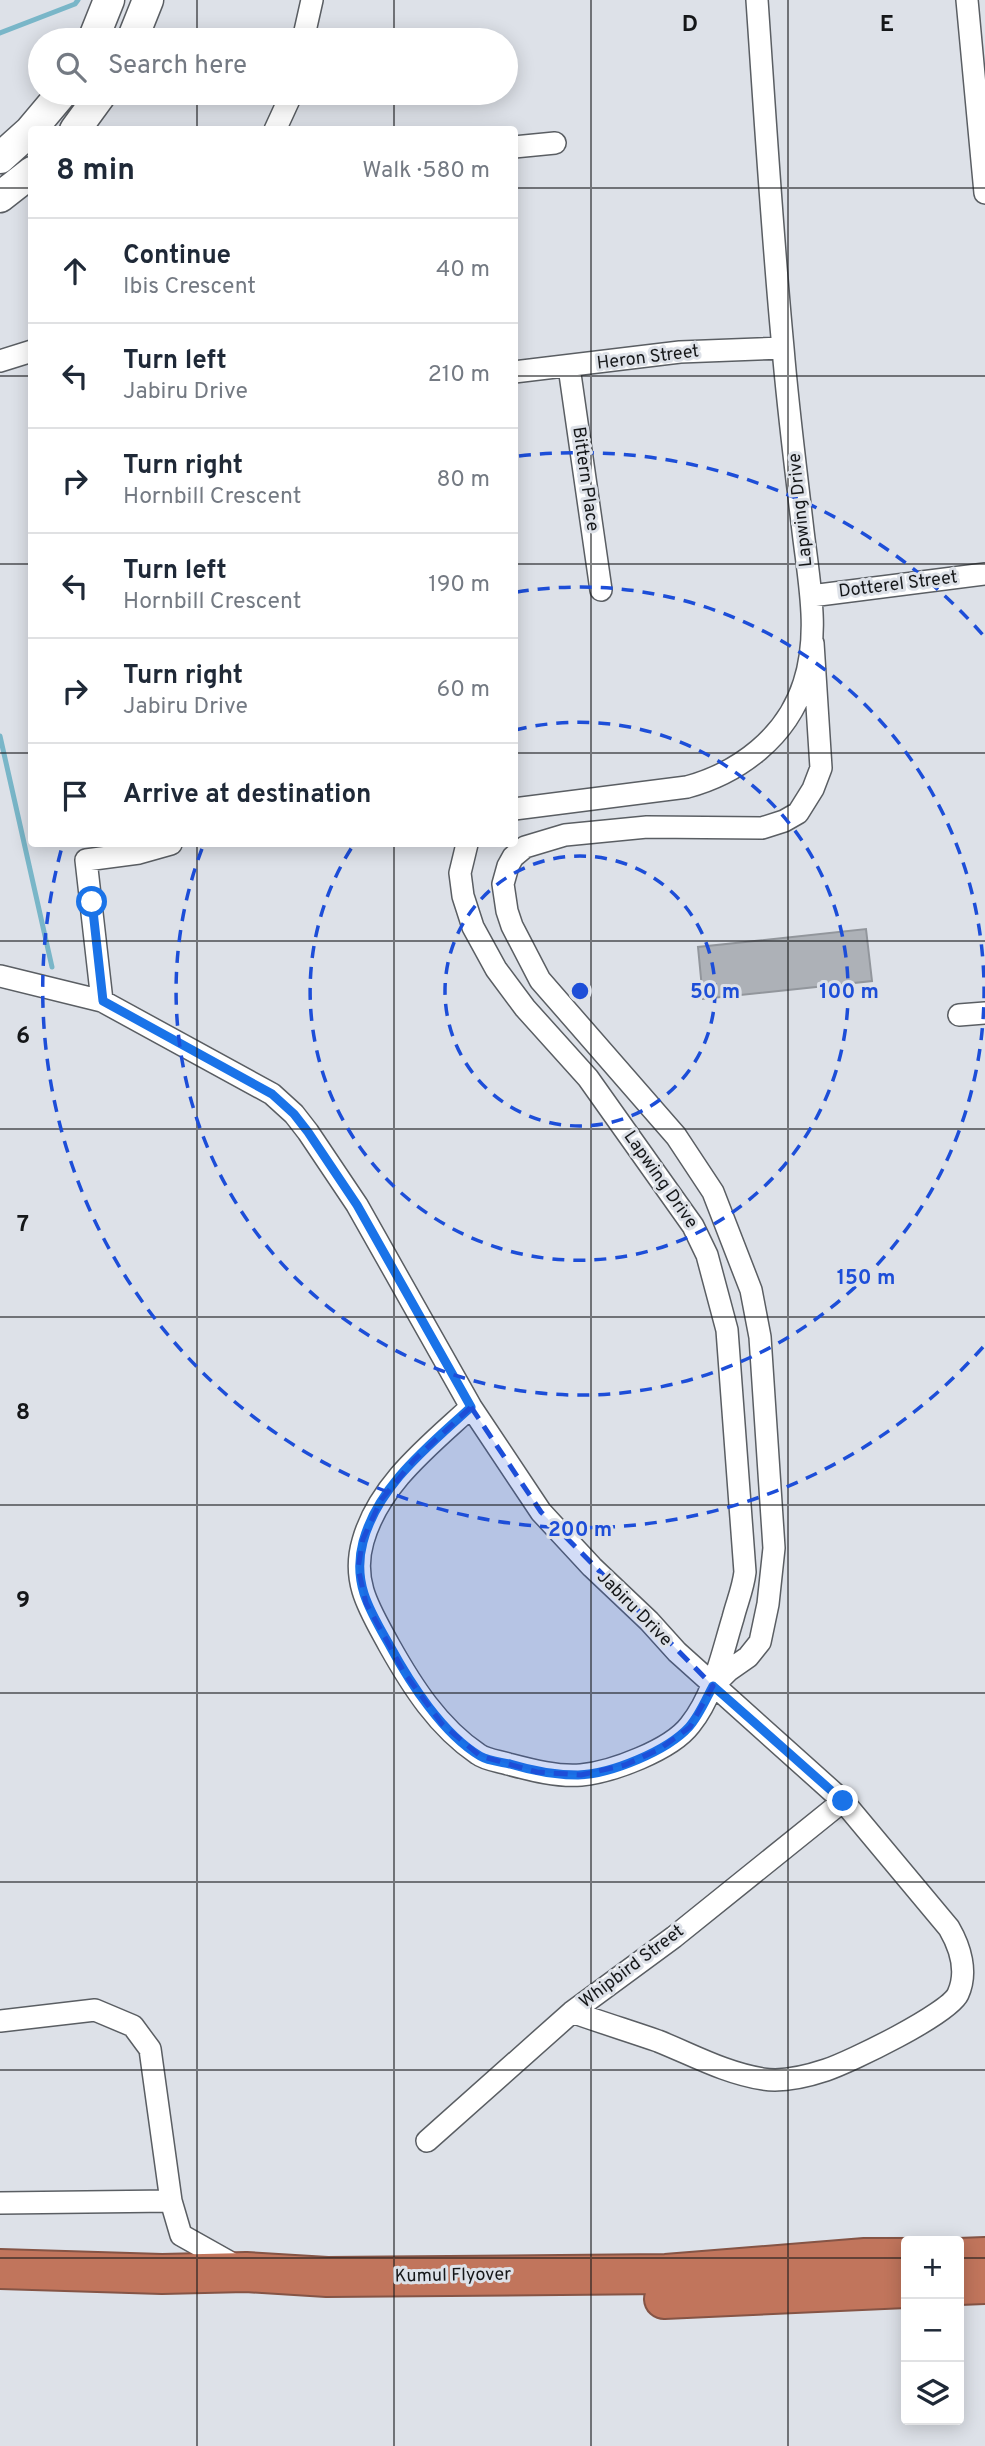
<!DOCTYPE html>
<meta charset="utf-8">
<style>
:root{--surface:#fff;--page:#f6f6f7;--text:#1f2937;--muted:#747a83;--line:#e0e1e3}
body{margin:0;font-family:Overpass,sans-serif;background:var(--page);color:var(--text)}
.controls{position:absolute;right:21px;bottom:21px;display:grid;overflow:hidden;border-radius:7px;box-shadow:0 4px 18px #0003}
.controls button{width:63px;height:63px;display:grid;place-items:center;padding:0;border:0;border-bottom:2px solid var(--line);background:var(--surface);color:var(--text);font:35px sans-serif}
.stop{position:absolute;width:21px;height:21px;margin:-16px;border:5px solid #1a73e8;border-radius:50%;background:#fff}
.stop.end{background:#1a73e8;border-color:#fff;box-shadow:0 2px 7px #0008}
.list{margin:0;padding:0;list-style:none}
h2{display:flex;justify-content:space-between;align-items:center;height:91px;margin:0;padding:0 28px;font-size:30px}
h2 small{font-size:23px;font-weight:400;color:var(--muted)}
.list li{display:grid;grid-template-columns:46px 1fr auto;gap:21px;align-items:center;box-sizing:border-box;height:105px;padding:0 28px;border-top:2px solid var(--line)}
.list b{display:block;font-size:26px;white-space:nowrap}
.list p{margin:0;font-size:23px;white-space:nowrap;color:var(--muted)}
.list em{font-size:23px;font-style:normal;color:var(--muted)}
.icon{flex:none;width:38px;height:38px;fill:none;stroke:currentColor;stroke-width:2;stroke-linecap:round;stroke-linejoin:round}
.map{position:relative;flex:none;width:985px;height:2446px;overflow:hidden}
.search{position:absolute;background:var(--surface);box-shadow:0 4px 18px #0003;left:28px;top:28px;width:490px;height:77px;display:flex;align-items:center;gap:18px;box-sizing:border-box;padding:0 24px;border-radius:38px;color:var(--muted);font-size:26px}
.panel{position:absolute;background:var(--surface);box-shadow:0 4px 18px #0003;left:28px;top:126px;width:490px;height:721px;border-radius:7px}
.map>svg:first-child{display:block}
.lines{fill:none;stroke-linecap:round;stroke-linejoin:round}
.stream{stroke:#79b6c8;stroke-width:5}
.building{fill:#adb1b7;stroke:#92969c;stroke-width:2}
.street-casing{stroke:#5a5e63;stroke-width:24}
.secondary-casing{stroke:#5a5e63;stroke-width:33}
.highway-casing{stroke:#855445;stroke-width:42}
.street{stroke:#fff;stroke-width:21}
.secondary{stroke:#fff;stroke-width:30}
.highway{stroke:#c1755c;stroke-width:38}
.route{stroke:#1a73e8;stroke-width:9}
.marked{fill:#1d4ed8;fill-opacity:0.2;stroke:#1d4ed8;stroke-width:5;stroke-dasharray:14 9;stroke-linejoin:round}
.grid{fill:none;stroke:#151719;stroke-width:2;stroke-opacity:0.55}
.ring{fill:none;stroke:#1d4ed8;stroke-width:3.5;stroke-dasharray:12 9}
.labels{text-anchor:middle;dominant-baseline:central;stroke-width:6;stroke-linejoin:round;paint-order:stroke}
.street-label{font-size:18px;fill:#151719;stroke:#dde1e8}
.grid-label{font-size:23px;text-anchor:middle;font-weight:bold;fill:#151719;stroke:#dde1e8;stroke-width:6;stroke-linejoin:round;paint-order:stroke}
.centre{fill:#1d4ed8;stroke:#dde1e8;stroke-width:3.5}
.ring-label{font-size:21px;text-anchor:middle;font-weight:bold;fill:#1d4ed8;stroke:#dde1e8;stroke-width:6;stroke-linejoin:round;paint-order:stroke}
</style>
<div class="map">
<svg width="985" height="2446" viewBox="0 0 985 2446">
<rect width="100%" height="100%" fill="#dde1e8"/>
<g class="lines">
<path class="stream" d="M0 33 75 4 78 0
M0 736 52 967"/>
</g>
<path class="building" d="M866 929 872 981 703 999 698 947Z"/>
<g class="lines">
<g class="street-casing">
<path id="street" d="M967 0 985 193
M303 40 312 0
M275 130 292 93
M514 147 555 143
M0 361 32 351
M569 367 601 590
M514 372 680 352 783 348
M811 596 985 574
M514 809 687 787C739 773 787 737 804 683 820 634 809 582 803 531 796 470 788 409 783 348 772 232 765 116 757 0
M467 844 460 873 463 896 473 927 496 969 525 1008 588 1078 693 1226 707 1255 727 1330 745 1572C743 1589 737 1602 733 1618 722 1654 714 1695 690 1725 671 1750 612 1772 581 1775 557 1777 531 1770 508 1764 499 1761 486 1760 478 1754 438 1727 412 1686 389 1645 370 1610 351 1582 363 1541 379 1484 430 1445 471 1407
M0 976 102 1001 272 1094 294 1114 308 1132 357 1205 471 1407 541 1512 592 1567 649 1621 677 1652 843 1801 949 1928C960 1947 968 1972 958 1994 949 2014 850 2062 826 2070 808 2076 782 2082 763 2079 725 2073 693 2055 658 2041 629 2031 600 2022 572 2012
M102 1001 86 860 139 853 171 844
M959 1015 985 1013
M713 1686 728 1671 748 1657 760 1642 768 1604 774 1548 760 1337 751 1290 713 1192 676 1136 540 980 512 926 507 911 503 884 508 866 513 857 525 847 565 835 647 827 762 828 784 821 798 813 813 789 821 768 813 643
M0 2021 95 2010 133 2026 150 2049 171 2201 181 2235 238 2267
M427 2141 572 2012 674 1937 843 1801
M0 2203 171 2201"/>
</g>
<g class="secondary-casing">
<path id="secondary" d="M93 40 109 0
M132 40 148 0
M75 130 102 93
M0 158 30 131 62 93
M0 197 32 172"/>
</g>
<g class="highway-casing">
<path id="highway" d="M959 2258 985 2257
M0 2269 162 2274 246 2272 327 2277 666 2274 865 2258H906
M959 2285 985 2284
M664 2299 906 2288"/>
</g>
<use href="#street" class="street"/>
<use href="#secondary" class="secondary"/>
<use href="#highway" class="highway"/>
</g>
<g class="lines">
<path class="route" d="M92 902 103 1001 272 1094 294 1114 308 1132 357 1205 471 1407C430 1445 378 1485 363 1542 352 1583 370 1611 390 1646 410 1683 443 1734 480 1756 488 1761 501 1762 510 1764 533 1771 555 1775 578 1775 611 1774 667 1751 689 1727 699 1716 706 1699 713 1686L843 1801"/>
</g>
<path class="marked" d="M471 1407 541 1512 713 1686 690 1727 660 1749 625 1765 581 1775 537 1772 480 1756 442 1724 405 1674 366 1603 358 1568 363 1539 381 1500 414 1460Z"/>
<path class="grid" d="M197 0V40M394 0V40M591 0V2446M788 0V2446M197 93V130M394 93V130M0 188H32M514 188H985M0 376H32M514 376H985M0 564H32M514 564H985M0 753H32M514 753H985M197 844V2446M394 844V2446M0 941H985M0 1129H985M0 1317H985M0 1505H985M0 1693H985M0 1882H985M0 2070H985M0 2258H906M959 2258H985"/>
<g class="ring">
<circle cx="580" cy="991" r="135"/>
<path d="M515 730A269 269 0 1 1 354 844"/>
<path d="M517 592A404 404 0 1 1 203 846"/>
<path d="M983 1347A538 538 0 0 1 62 847M519 456A538 538 0 0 1 983 635"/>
</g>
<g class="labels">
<g class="street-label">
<text transform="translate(648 358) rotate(-7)">Heron Street</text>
<text transform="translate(585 479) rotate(82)">Bittern Place</text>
<text transform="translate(801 510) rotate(-96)">Lapwing Drive</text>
<text transform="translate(898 585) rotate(-7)">Dotterel Street</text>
<text transform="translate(660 1180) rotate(55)">Lapwing Drive</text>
<text transform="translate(634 1609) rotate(45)">Jabiru Drive</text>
<text transform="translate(632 1967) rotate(-37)">Whipbird Street</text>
<text transform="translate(453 2276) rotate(-1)">Kumul Flyover</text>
</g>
</g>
<g class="grid-label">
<text x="690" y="31">D</text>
<text x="887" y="31">E</text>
<text x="23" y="1043">6</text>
<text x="23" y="1231">7</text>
<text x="23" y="1419">8</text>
<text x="23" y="1607">9</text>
</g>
<circle cx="580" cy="991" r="10" class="centre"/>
<g class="ring-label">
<text x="715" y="998">50 m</text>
<text x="849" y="998">100 m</text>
<text x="866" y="1284">150 m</text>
<text x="580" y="1536">200 m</text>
</g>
</svg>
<div class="controls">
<button>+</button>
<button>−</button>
<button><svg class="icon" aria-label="layers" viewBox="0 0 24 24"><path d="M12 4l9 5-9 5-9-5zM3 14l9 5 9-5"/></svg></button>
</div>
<div class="stop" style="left:92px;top:902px"></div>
<div class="stop end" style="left:843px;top:1801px"></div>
<div class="search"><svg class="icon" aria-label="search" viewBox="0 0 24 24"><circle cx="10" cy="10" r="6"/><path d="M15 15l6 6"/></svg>Search here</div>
<section class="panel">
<h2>8 min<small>Walk · 580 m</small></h2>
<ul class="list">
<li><svg class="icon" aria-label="ahead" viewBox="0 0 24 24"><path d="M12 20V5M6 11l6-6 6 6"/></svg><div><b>Continue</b><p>Ibis Crescent</p></div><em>40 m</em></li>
<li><svg class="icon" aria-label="left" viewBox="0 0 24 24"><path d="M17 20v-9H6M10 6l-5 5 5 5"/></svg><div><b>Turn left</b><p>Jabiru Drive</p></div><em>210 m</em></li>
<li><svg class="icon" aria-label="right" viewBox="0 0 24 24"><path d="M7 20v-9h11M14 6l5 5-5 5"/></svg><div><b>Turn right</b><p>Hornbill Crescent</p></div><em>80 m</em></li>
<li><svg class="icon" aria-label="left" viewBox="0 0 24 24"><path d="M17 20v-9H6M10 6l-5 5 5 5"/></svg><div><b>Turn left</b><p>Hornbill Crescent</p></div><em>190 m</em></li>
<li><svg class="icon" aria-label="right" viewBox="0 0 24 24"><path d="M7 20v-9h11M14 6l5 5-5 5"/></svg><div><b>Turn right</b><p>Jabiru Drive</p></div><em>60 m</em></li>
<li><svg class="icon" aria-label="arrive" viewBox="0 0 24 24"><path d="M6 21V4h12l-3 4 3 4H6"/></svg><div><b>Arrive at destination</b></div></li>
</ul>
</section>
</div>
